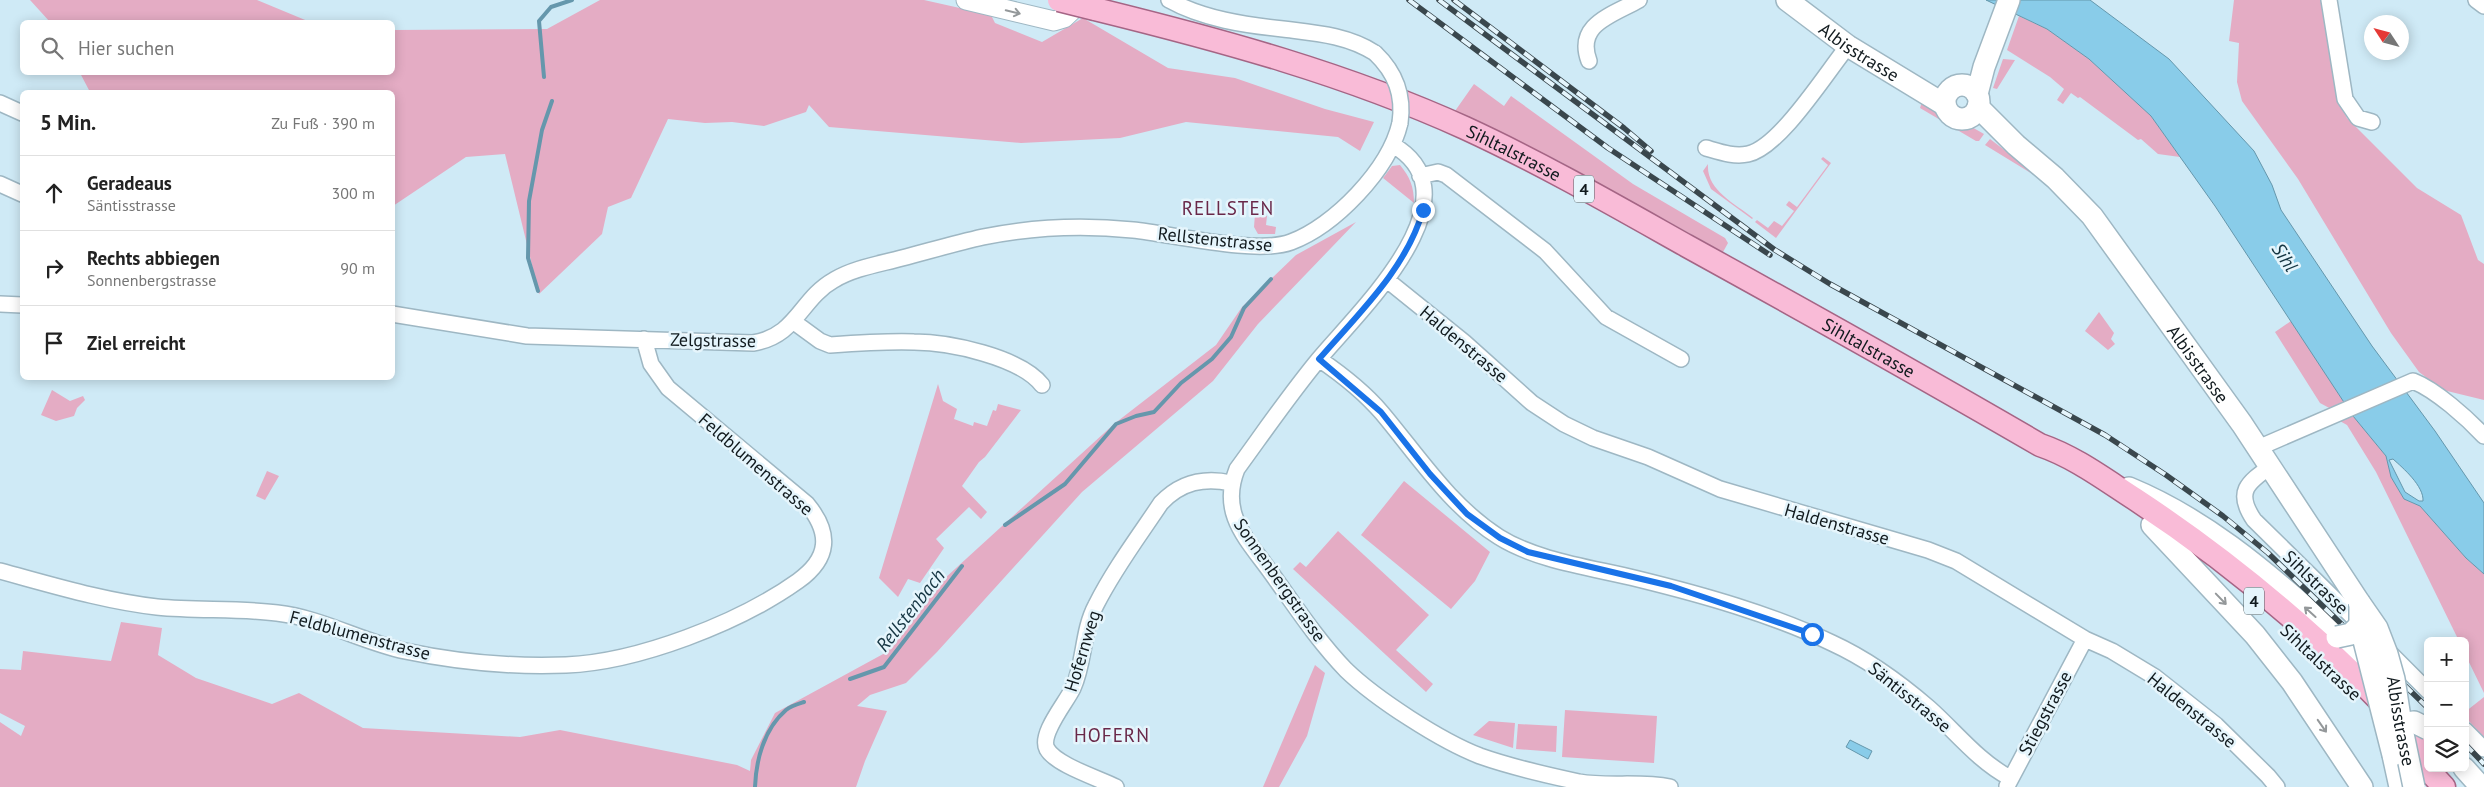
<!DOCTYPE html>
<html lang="de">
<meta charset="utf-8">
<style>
:root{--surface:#fff;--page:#f2f2f2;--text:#222;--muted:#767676;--line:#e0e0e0}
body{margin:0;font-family:"PT Sans",sans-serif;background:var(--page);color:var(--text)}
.controls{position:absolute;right:15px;bottom:15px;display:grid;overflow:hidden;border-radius:8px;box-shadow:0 2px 12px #0003}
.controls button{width:45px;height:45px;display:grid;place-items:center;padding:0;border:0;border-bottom:1px solid var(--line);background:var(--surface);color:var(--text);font:25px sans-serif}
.compass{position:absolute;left:2364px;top:15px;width:45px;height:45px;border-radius:50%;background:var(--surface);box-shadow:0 2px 12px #0003;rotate:306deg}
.stop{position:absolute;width:15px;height:15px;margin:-11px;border:4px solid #1a73e8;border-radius:50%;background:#fff}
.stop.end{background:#1a73e8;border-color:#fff;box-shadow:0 1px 5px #0008}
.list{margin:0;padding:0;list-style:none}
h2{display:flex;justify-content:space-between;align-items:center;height:65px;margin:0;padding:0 20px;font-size:21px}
h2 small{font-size:16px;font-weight:400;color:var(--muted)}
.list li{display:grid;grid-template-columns:32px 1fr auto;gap:15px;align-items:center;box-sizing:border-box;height:75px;padding:0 20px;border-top:1px solid var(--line)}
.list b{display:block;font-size:19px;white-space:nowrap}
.list p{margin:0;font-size:16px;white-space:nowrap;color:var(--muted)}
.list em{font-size:16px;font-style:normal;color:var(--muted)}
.icon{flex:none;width:28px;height:28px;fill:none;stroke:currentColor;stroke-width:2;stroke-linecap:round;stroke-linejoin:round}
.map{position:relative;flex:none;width:2484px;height:787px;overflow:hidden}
.search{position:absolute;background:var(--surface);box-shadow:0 2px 12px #0003;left:20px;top:20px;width:375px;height:55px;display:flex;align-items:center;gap:12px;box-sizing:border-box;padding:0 18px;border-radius:8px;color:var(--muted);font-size:19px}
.panel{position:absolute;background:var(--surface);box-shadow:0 2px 12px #0003;left:20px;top:90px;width:375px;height:290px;border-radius:8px}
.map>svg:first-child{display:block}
.green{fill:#e4acc4}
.water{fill:#89cce9;stroke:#6597ac;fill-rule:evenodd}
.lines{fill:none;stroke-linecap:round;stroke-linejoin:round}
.stream{stroke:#6597ac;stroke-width:4}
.minor-casing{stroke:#9eb7c3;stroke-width:18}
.tertiary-casing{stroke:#9eb7c3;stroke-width:21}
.secondary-casing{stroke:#9eb7c3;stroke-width:24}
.primary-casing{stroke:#a56585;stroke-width:25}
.minor{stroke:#fff;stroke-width:15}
.tertiary{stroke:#fff;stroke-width:19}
.secondary{stroke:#fff;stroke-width:21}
.primary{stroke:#f9bbd7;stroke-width:22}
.rail-casing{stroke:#3a474d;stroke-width:5.5}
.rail{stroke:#e5f5fc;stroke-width:4;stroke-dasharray:11;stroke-linecap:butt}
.minor-bridge-casing{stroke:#9eb7c3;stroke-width:18;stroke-linecap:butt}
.secondary-bridge-casing{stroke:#9eb7c3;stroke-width:24;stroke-linecap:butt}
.primary-bridge-casing{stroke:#a56585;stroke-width:25;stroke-linecap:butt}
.minor-bridge{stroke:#fff;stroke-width:15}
.secondary-bridge{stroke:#fff;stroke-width:21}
.primary-bridge{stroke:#f9bbd7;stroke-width:22}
.oneway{stroke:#94989a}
.route{stroke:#1a73e8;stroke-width:6}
.labels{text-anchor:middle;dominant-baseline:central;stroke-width:5;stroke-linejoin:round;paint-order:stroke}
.shield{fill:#e5f5fc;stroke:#515c61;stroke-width:1}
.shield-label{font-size:16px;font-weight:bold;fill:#111a1e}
.street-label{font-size:18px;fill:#111a1e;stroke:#e5f5fc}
.neighbourhood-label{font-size:19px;letter-spacing:1px;fill:#692849;stroke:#e5f5fc}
.water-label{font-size:19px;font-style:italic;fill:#153542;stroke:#e5f5fc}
</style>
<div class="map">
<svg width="2484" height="787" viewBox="0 0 2484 787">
<rect width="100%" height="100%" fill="#cfeaf6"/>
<path class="green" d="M30 0H257L310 22H50Z
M600 0H924L991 15 995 23 1042 42 1083 18 1168 68 1235 78 1325 109 1374 122 1360 151 1338 137 1186 122 1120 138 1021 143 829 127 809 105 806 112 764 126 732 122 705 123 668 119 631 198 608 207 602 234 539 294 505 154 466 157 393 206 392 92H90L80 73 392 72 393 30 547 29Z
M2234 0H2325L2342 108 2347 118 2417 188 2461 215 2478 260 2484 264V400L2443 390 2419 372 2391 333 2298 179 2242 101 2237 82 2239 43 2229 41Z
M2019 16 2047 29 2089 59 2151 116 2180 157 2158 154 2141 139 2138 140 2080 97 2078 98 2071 93 2063 104 2057 100 2064 89 2050 77 2007 50Z
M2003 59 2015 60 1997 89 1993 88Z
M1474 84 1504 106 1511 96 1633 184 1725 238 1728 243 1723 252 1559 161 1455 111Z
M1923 99C1937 111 1949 133 1970 126L1984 134 1979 141H1976L1920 108Z
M1990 139 2032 171 2034 175 1985 145Z
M1823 157 1831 163 1776 238 1755 222 1757 220 1768 228 1774 221 1782 226 1794 211 1786 205 1789 201 1797 207 1828 165 1821 159Z
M1708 164C1706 190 1734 203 1753 218L1752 219 1711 189 1703 171Z
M1400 165C1410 177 1414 187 1414 203L1383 178 1392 166Z
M1255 214 1267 216 1266 225 1276 227 1275 234H1258L1254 227Z
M1356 222 1258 324 1213 381 1082 492 937 652 906 683 870 695 857 706 887 711 865 761 856 787H0V722L21 736 25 726 0 713V669L21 670 23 651 111 661 121 622 162 628 158 655 196 678 272 704 299 693 363 728 520 737 560 730 737 765 750 771 751 760 775 713 885 653 944 579 1114 424 1216 345 1242 307 1296 255Z
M2099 312 2114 333 2111 339 2115 344 2108 350 2085 331Z
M2291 321 2353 416 2386 456 2391 477 2404 499 2420 506 2466 558 2484 574V693L2465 654V641H2459L2376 472 2347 425 2338 420 2333 410 2320 403 2275 332Z
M938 384 943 401 957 409 954 419 973 426 974 422 987 426 993 410 996 411 998 404 1021 410 985 457 979 462 962 486 987 512 981 519 969 507 936 539 944 548 920 583 908 579 898 597 879 578Z
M52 390 70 401 83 396 85 400 77 408 74 416 56 421 41 415Z
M267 471 279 476 265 500 256 496Z
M1404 481 1490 552 1475 581 1451 609 1361 535Z
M1338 531 1429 615 1396 650 1433 684 1426 692 1293 569 1300 562 1306 567Z
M1315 665 1325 673 1307 736 1279 787H1263Z
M2484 697V737L2465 717V712Z
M1565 710 1657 716 1654 763 1562 757Z
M1489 721 1515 723 1513 748 1473 735Z
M1518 724 1557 726 1556 752 1516 749Z"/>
<path class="water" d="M1986 0H2090L2169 59 2254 151 2272 185 2281 210 2372 346 2435 431 2484 503V574L2466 558 2420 506 2404 499 2391 477 2386 456 2353 416 2215 206 2151 116 2089 59 2047 29ZM2393 459C2403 468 2424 486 2423 501H2419L2405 492 2389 460Z
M1850 740 1872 751 1868 759 1846 747Z"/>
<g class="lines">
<path class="stream" d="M544 77 539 21 551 7 572 0
M538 291 528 258 529 201 542 130 552 101
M1005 525 1065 484 1116 424 1136 416 1154 412 1181 383 1212 359 1231 337 1244 308 1271 279
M850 679 884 667 962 566
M755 787C756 760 764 729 786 710 791 706 798 704 804 702"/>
<g class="minor-casing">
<path id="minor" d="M1169 0C1203 19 1245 25 1283 29 1315 33 1347 35 1375 53
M2329 0 2345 99 2358 118 2372 122
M2476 0 2484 6
M1589 61C1575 24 1613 15 1639 0
M0 103 22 113
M1393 145C1482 197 1356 314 1319 359 1290 394 1264 432 1237 469 1219 514 1247 539 1272 574 1295 606 1318 641 1346 670 1376 699 1441 741 1480 756 1511 767 1546 775 1579 782 1608 787 1640 781 1670 787
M1706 148C1720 152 1734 157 1748 154 1780 147 1826 73 1848 46
M1420 176 1438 172 1446 175 1545 251 1606 317 1681 359
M0 184 22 194
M1387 280 1464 342 1532 403 1564 424 1593 438 1648 457 1720 489 1928 550 1956 561 2085 639 2112 651 2155 677 2216 725 2268 776 2277 787
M0 304 22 305
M392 314 527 336 753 343C797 336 800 299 834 280 854 268 880 264 902 258 929 251 956 243 983 237 1032 227 1084 225 1133 230 1172 234 1257 255 1291 242 1334 226 1389 170 1400 123
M794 322 820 341 830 345C858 343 886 341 914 342 949 342 1020 357 1042 385
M1319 359C1341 374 1365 393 1382 413 1419 457 1450 506 1499 537 1537 561 1594 568 1638 579 1703 595 1771 614 1832 643 1867 659 1900 683 1929 708 1956 732 1978 761 2010 778
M2258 448 2413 381C2436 390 2467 418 2484 436
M2271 466C2247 483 2235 492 2254 520L2364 628
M0 571C52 585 104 601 157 607 197 611 238 608 277 613 322 618 362 642 405 651 457 662 513 667 566 665 638 662 739 623 798 581 830 558 831 533 807 504L668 388 651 364 644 339
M2386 649 2428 691
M2465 730 2484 749
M2007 786 2085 639
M1116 787C1098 778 1056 765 1047 749 1039 734 1066 703 1073 688 1085 662 1082 631 1096 605 1114 569 1139 536 1161 503 1181 482 1204 477 1231 483"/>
</g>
<g class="tertiary-casing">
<path id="tertiary" d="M966 0 1054 21 1064 18 1083 0"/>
</g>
<g class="secondary-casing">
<g id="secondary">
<path id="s1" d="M1787 0 1848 46 1945 105"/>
<circle cx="1962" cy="102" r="17"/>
<path d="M1977 94 1984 67 2009 0"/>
<path id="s2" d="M1978 107 2016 145 2055 178 2092 216 2242 424 2359 602"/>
<path d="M2129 488C2202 518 2264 570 2322 622 2340 639 2361 656 2377 674"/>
<path d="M2152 525 2255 635 2292 682 2362 787"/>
<path d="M2393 755 2400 787"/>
<path d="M2464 768 2481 787"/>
</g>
</g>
<g class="primary-casing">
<g id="primary">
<path id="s3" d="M1095 9C1221 40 1346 74 1465 128 1541 163 1614 205 1687 246 1805 311 1923 377 2040 445 2075 457 2104 479 2135 499 2243 570 2342 656 2428 752"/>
<path d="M2406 746 2444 787"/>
</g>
</g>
<use href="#minor" class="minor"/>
<use href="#tertiary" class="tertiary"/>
<use href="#secondary" class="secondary"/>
<use href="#primary" class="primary"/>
<g class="rail-casing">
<path id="rail" d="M1409 0 1608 148 1770 255
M1439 0 1775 250 1830 284 2105 435 2166 475 2223 516 2268 553 2428 708
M1454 0 1624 128 1651 151
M2465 744 2484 764"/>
</g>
<use href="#rail" class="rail"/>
<g class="minor-bridge-casing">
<path id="minor-bridge" d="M1375 53C1396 73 1404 95 1400 123"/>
</g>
<g class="secondary-bridge-casing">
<g id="secondary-bridge">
<path id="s4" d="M2359 602 2377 628 2387 654 2394 679 2401 724 2414 787"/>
<path d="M2360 604V625L2393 755"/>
<path d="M2337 637 2351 634 2360 625"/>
<path d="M2398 737 2401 724 2414 722 2428 729"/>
</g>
</g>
<g class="primary-bridge-casing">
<path id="primary-bridge" d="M1059 0 1095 9"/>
</g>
<use href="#minor-bridge" class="minor-bridge"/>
<use href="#secondary-bridge" class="secondary-bridge"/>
<use href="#primary-bridge" class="primary-bridge"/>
</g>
<defs><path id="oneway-shaft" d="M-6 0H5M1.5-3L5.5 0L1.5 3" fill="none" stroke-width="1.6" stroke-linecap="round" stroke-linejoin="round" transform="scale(1.25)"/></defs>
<g class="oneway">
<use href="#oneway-shaft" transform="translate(1013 12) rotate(14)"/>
<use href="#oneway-shaft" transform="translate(2221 599) rotate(46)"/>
<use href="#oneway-shaft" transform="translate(2310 612) rotate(-138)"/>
<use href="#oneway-shaft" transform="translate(2322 726) rotate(55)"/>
</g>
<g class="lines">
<path class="route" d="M1423 210C1407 268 1358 314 1319 359L1381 412 1430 474 1467 514 1500 538 1528 552 1671 586 1812 634"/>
</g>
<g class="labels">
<g class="shield">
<rect x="1574" y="175.5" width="20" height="27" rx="4"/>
<rect x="2244" y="587.5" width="20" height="27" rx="4"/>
</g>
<g class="shield-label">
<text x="1584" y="189">4</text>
<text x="2254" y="601">4</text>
</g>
<g class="street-label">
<text stroke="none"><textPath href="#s1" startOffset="89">Albisstrasse</textPath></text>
<text stroke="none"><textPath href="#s3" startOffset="444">Sihltalstrasse</textPath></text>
<text transform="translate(1215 239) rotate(6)">Rellstenstrasse</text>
<text transform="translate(713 340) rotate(1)">Zelgstrasse</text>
<text transform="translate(1464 344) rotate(40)">Haldenstrasse</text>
<text stroke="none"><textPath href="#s3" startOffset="849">Sihltalstrasse</textPath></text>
<text stroke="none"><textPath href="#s2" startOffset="340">Albisstrasse</textPath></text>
<text transform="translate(756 464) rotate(41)">Feldblumenstrasse</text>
<text transform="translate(1837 524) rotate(16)">Haldenstrasse</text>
<text transform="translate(1280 580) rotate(55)">Sonnenbergstrasse</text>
<text transform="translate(2316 582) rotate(44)">Sihlstrasse</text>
<text transform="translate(360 635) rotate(15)">Feldblumenstrasse</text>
<text transform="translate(1082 651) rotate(-73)">Hofernweg</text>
<text transform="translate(2321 662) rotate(43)">Sihltalstrasse</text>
<text transform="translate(1910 697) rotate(39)">Säntisstrasse</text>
<text transform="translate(2192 710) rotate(39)">Haldenstrasse</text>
<text transform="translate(2045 713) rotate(-62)">Stiegstrasse</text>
<text stroke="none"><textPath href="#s4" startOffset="128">Albisstrasse</textPath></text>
</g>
<g class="neighbourhood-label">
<text x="1228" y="208">RELLSTEN</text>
<text x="1112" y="735">HOFERN</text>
</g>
<g class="water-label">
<text transform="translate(2285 257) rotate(56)">Sihl</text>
<text transform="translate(910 610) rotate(-52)">Rellstenbach</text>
</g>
</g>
</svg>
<div class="controls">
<button>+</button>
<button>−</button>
<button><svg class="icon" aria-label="layers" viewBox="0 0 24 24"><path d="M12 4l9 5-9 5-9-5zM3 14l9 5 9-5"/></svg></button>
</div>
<svg class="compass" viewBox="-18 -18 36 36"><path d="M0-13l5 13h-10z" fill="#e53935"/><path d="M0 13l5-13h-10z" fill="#767676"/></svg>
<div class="stop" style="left:1812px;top:634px"></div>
<div class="stop end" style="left:1423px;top:210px"></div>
<div class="search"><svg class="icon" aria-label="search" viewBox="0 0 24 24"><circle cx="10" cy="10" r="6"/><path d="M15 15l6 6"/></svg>Hier suchen</div>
<section class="panel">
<h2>5 Min.<small>Zu Fuß · 390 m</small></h2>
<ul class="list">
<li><svg class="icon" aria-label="ahead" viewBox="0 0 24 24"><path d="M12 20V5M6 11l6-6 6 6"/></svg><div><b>Geradeaus</b><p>Säntisstrasse</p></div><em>300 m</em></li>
<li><svg class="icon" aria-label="right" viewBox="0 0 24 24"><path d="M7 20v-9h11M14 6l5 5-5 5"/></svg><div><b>Rechts abbiegen</b><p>Sonnenbergstrasse</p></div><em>90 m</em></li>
<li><svg class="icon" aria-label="arrive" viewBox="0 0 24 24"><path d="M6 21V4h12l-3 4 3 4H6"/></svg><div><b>Ziel erreicht</b></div></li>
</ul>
</section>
</div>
